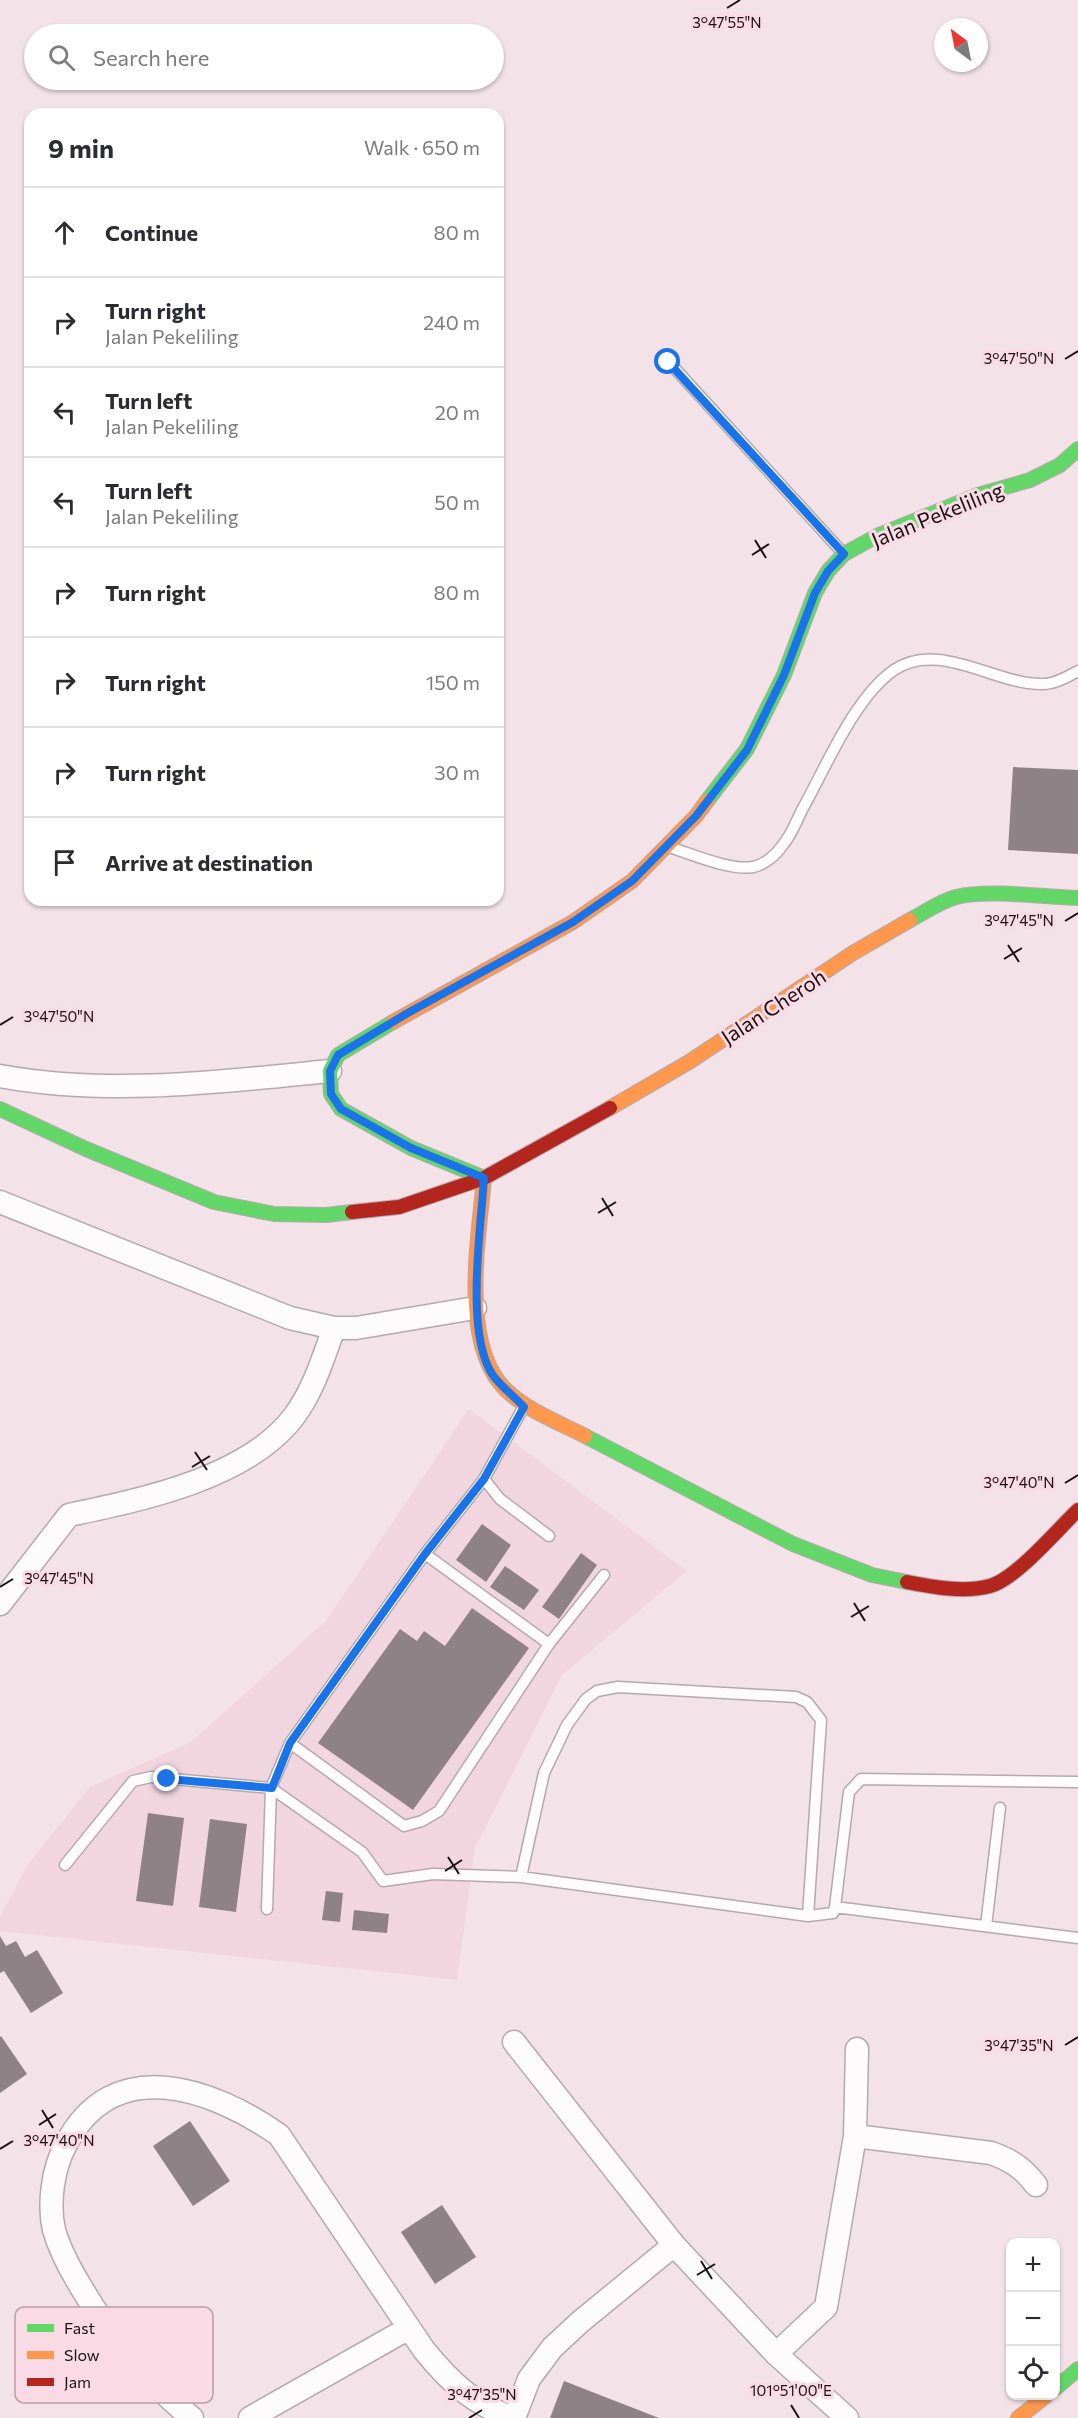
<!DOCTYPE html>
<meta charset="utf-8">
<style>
:root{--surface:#fff;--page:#f7f7f7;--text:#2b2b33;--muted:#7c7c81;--line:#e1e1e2}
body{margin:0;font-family:Commissioner,sans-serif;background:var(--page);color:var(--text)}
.controls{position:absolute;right:18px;bottom:18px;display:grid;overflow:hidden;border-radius:12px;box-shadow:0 2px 4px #0004}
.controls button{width:54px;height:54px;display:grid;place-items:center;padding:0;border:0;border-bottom:2px solid var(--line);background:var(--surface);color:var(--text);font:30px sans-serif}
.compass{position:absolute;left:934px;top:18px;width:54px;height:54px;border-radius:50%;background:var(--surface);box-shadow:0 2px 4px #0004;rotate:328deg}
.stop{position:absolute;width:18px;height:18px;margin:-14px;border:4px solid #1a73e8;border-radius:50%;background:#fff}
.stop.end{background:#1a73e8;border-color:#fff;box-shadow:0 2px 6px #0008}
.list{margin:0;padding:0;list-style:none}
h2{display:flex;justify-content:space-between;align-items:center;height:78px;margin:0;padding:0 24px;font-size:26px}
h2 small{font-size:20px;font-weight:400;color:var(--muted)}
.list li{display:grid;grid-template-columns:39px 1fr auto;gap:18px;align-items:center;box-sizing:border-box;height:90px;padding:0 24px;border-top:2px solid var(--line)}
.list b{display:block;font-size:22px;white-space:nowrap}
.list p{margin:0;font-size:20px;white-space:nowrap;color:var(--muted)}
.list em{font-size:20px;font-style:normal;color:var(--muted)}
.icon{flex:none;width:33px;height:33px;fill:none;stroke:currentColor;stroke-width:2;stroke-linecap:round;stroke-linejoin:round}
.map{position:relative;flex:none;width:1078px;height:2418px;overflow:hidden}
.search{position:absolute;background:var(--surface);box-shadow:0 2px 4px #0004;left:24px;top:24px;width:480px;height:66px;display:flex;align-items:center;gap:15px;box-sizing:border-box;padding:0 21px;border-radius:33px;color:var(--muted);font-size:22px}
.panel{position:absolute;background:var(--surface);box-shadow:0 2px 4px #0004;left:24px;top:108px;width:480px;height:798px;border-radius:18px}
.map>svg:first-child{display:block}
.built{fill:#f2d6df}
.building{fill:#8e8286}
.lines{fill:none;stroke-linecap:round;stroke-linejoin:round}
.lane-casing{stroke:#b6a9ae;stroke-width:13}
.street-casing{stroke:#b6a9ae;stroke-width:25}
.fast-casing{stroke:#b6a9ae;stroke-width:16}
.slow-casing{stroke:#b6a9ae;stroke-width:16}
.jam-casing{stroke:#b6a9ae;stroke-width:16}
.lane{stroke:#fdfbfc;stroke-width:10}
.street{stroke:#fdfbfc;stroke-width:22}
.fast{stroke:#63d668;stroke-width:14}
.slow{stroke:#ff974d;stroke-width:14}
.jam{stroke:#b3261e;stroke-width:14}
.route{stroke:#1a73e8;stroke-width:8}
.ticks{fill:none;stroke:#1b1114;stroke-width:2}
.labels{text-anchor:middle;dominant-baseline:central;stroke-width:6;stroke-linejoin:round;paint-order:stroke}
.street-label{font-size:21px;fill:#1b1114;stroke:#fadbe5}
.key{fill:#fadbe5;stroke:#b79ea6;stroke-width:1.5}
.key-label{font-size:16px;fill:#1b1114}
.ticks-label{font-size:15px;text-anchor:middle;fill:#1b1114;stroke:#fadbe5;stroke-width:6;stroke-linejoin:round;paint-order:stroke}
</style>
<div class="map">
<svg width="1078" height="2418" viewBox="0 0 1078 2418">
<rect width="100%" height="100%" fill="#f3e2e8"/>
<path class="built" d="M469 1409 687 1571 562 1675 475 1848 457 1980 0 1931V1917L28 1864 90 1787 191 1742 326 1621Z"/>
<path class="building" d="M1013 767 1078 770V854L1008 850Z
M482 1524 511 1545 486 1582 456 1560Z
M581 1553 597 1565 559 1619 542 1607Z
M505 1566 539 1590 524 1610 490 1587Z
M472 1608 529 1648 413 1810 318 1743 400 1629 417 1641 424 1631 445 1646Z
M148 1813 184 1818 173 1906 136 1901Z
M210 1819 247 1824 236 1912 199 1907Z
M326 1891 343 1893 340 1922 322 1920Z
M354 1910 389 1914 387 1933 352 1930Z
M0 1936 6 1946 16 1941 25 1957 37 1950 63 1993 31 2013 4 1971 0 1973Z
M1 2036 27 2074 0 2093V2037Z
M190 2121 230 2181 193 2206 153 2146Z
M442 2205 476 2257 435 2284 401 2232Z
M564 2381 659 2418H550Z"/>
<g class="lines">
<g class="lane-casing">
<path id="lane" d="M668 361 842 552
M669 847C692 854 730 871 753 867 764 865 776 855 782 846 791 836 796 822 802 810 826 767 854 698 894 670 939 639 997 686 1044 684 1055 684 1069 676 1078 671
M484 1479 500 1499 549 1536
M549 1644 604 1575
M290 1743 404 1826 422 1821 439 1811 549 1644 425 1554
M271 1788 362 1852 383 1881 433 1874 521 1877 808 1916 833 1913 835 1907 849 1792 861 1779 1078 1782
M65 1865 133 1781 151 1777 271 1788 290 1743 425 1554 484 1479 523 1408
M521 1877 544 1773 567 1725 586 1699 597 1691 618 1687 796 1697 807 1702 821 1720 808 1916
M835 1907 1078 1938
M267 1909 271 1788
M986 1926 1000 1808"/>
</g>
<g class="street-casing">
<path id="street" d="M0 1076C109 1096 220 1082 330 1071
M0 1202 290 1318 334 1328H356L475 1308
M0 1604 69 1515C141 1500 249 1478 295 1415 314 1389 323 1358 334 1328
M514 2042 674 2245 776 2354 847 2418
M855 2136 991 2153C1011 2160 1023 2168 1036 2185
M776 2354 826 2307 855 2136 857 2049
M192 2418C146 2380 111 2339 81 2287 70 2269 60 2251 54 2230 48 2204 53 2169 65 2146 112 2052 212 2088 279 2135L424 2350C450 2382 473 2404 513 2418
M250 2418 409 2328
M514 2418 529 2379 552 2348 580 2322 674 2245"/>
</g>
<g class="fast-casing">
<path id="fast" d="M707 801 747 749 784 675 815 593 828 571 844 554 877 536 978 495 1030 480 1060 465 1078 449
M910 920C925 912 939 902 956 897 989 889 1043 897 1078 898
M393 1022 338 1055 330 1071 331 1094 341 1109 411 1148 484 1178
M0 1109 86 1149 214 1202 274 1214 326 1215 352 1212
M585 1436 793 1544 872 1575 907 1582
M1056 2388 1078 2369"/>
</g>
<g class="slow-casing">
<path id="slow" d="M393 1022 573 922 632 881 696 816 707 801
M610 1108 689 1062 853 953 910 920
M484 1178C479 1238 459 1344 506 1390 528 1411 558 1422 585 1436
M1018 2418 1046 2396"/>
</g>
<g class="jam-casing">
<path id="jam" d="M352 1212 399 1207 484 1178 610 1108
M907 1582C933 1587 964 1593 990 1586 1016 1579 1057 1530 1078 1510"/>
</g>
<use href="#lane" class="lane"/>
<use href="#street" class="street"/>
<use href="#fast" class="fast"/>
<use href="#slow" class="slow"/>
<use href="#jam" class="jam"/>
</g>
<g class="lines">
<path class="route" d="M167 1779 272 1788 290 1743 425 1554 484 1479 524 1407C514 1396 500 1386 492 1374 465 1331 481 1228 484 1178L411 1148 341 1109 331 1094 330 1071 338 1055 406 1014 573 922 632 881 696 816 747 750 784 675 815 593 828 571 844 554 668 362"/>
</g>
<path class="ticks" d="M727 8 740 0M1065 359 1078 351M755 540 766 558M752 555 769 544M1065 921 1078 913M1008 945 1019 962M1004 959 1022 948M0 1025 13 1017M602 1198 613 1216M598 1213 616 1202M195 1452 207 1470M192 1467 210 1456M1065 1483 1078 1475M0 1587 13 1579M854 1603 865 1621M851 1617 869 1606M448 1857 459 1874M445 1871 462 1860M1065 2045 1078 2037M42 2110 53 2128M39 2125 56 2114M0 2149 13 2141M701 2261 712 2279M697 2275 715 2264M791 2405 799 2418M469 2418 482 2410"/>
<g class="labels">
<g class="street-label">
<text transform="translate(937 514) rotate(-22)">Jalan Pekeliling</text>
<text transform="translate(773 1006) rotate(-33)">Jalan Cheroh</text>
</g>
</g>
<rect x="15" y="2307" width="198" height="96" rx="9" class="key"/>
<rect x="27" y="2324" width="27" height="8" fill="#63d668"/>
<rect x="27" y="2351" width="27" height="8" fill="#ff974d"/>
<rect x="27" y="2378" width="27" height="8" fill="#b3261e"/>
<g class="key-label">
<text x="64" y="2334">Fast</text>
<text x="64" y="2361">Slow</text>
<text x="64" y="2388">Jam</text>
</g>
<g class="ticks-label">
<text x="727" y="28">3°47'55"N</text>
<text x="1019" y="364">3°47'50"N</text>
<text x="1019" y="926">3°47'45"N</text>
<text x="59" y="1022">3°47'50"N</text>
<text x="1019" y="1488">3°47'40"N</text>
<text x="59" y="1584">3°47'45"N</text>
<text x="1019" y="2051">3°47'35"N</text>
<text x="59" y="2146">3°47'40"N</text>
<text x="791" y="2396">101°51'00"E</text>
<text x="482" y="2400">3°47'35"N</text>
</g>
</svg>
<div class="controls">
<button>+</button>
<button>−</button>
<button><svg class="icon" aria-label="locate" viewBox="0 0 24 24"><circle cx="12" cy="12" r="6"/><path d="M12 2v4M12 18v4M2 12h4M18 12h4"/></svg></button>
</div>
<svg class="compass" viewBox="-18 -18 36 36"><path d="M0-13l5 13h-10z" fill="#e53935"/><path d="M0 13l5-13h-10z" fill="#7c7c81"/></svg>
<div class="stop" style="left:668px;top:362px"></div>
<div class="stop end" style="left:167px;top:1779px"></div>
<div class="search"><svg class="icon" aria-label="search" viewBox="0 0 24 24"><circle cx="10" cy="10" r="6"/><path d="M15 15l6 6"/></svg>Search here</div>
<section class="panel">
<h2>9 min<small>Walk · 650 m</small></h2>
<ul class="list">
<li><svg class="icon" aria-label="ahead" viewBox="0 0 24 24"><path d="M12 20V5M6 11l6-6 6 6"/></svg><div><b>Continue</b></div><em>80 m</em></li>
<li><svg class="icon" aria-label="right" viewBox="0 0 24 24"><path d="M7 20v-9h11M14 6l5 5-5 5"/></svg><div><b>Turn right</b><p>Jalan Pekeliling</p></div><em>240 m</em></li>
<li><svg class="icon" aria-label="left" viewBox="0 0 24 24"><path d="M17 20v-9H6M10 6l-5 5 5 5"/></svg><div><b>Turn left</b><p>Jalan Pekeliling</p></div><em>20 m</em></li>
<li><svg class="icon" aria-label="left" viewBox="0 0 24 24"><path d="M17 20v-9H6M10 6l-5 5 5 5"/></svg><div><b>Turn left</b><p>Jalan Pekeliling</p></div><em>50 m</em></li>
<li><svg class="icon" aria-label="right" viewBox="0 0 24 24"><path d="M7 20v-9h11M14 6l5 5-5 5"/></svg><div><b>Turn right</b></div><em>80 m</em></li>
<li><svg class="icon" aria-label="right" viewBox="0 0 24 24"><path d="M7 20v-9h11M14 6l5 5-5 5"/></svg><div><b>Turn right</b></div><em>150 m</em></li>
<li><svg class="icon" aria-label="right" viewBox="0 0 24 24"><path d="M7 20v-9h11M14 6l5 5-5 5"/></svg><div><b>Turn right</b></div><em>30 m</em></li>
<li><svg class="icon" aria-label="arrive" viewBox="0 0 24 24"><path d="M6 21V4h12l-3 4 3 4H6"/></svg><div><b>Arrive at destination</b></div></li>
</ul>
</section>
</div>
